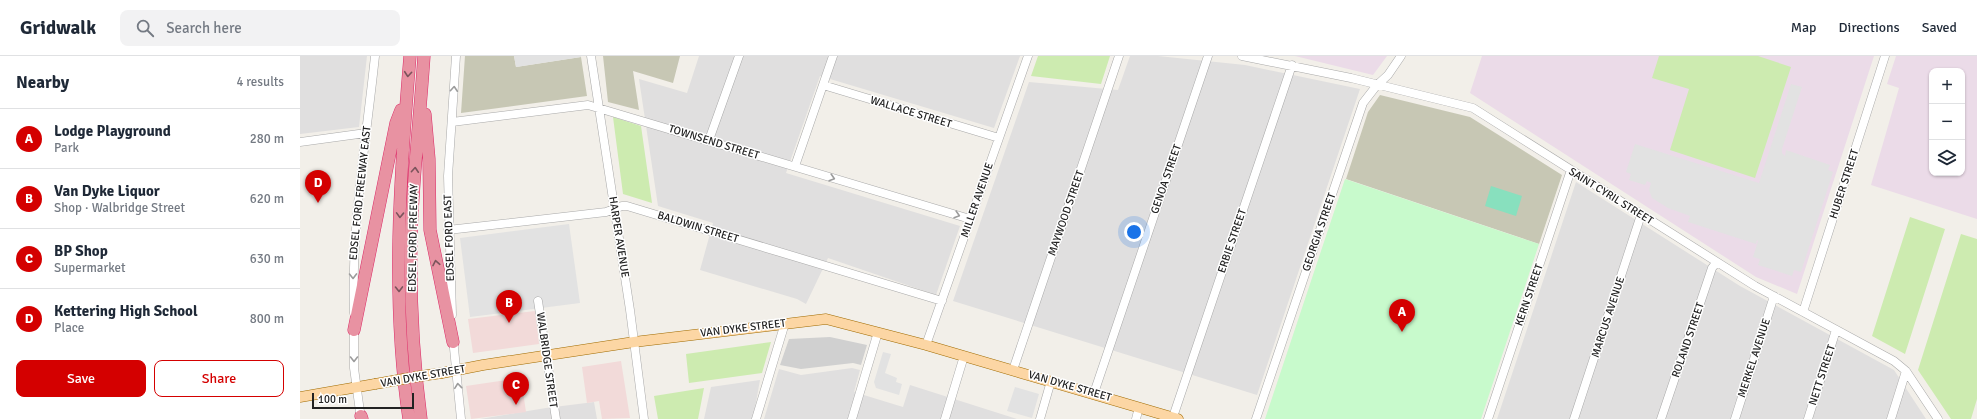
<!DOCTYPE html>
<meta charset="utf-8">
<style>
:root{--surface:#fff;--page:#f2f2f3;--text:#1f2937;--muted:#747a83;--line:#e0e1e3;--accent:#d40000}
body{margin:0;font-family:Signika,sans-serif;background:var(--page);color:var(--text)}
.controls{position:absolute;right:12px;top:12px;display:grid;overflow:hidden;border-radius:8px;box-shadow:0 1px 3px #0004}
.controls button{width:36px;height:36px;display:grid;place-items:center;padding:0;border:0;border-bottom:1px solid var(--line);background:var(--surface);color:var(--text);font:20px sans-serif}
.scale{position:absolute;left:12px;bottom:10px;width:102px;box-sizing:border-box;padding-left:4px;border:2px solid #222;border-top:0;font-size:11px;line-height:14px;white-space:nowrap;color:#222;-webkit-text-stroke:3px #fff;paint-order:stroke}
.you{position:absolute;left:834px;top:176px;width:14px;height:14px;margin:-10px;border:3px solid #fff;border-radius:50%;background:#1a73e8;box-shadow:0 0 0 6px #1a73e833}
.badge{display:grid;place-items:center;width:26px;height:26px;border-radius:50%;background:var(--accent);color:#fff;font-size:13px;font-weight:700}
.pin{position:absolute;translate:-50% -33px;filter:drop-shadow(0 1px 2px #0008)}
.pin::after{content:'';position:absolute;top:21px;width:14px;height:12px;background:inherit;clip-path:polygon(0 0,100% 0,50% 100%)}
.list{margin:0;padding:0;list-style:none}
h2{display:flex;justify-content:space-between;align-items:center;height:52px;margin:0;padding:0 16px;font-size:17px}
h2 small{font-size:13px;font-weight:400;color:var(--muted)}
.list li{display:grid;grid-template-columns:26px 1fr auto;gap:12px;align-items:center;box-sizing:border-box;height:60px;padding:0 16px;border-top:1px solid var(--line)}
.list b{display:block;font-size:15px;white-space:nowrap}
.list p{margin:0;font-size:13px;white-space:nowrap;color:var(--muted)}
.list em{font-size:13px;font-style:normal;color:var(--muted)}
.actions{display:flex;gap:8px;padding:12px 16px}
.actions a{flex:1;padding:9px 0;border:1px solid var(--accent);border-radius:8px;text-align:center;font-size:14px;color:var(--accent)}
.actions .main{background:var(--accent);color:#fff}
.icon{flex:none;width:22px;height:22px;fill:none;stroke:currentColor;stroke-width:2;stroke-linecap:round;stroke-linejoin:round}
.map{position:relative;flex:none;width:1677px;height:363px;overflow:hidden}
header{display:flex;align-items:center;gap:24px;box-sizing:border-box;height:56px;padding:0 20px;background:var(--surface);border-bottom:1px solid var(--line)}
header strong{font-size:19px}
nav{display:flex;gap:22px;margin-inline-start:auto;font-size:14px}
.search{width:280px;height:36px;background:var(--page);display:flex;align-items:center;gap:10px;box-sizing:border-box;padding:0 14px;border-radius:8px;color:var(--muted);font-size:15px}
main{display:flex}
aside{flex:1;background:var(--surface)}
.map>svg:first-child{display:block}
.residential{fill:#e0dfdf}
.commercial{fill:#f2dad9}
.industrial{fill:#ebdbe8;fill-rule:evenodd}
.religious{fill:#d0d0d0}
.construction{fill:#c7c7b4}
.grass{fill:#cdebb0}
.park{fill:#c8facc}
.pitch{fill:#88e0be}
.parking{fill:#e2e2e2}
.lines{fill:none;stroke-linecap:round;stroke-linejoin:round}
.minor-casing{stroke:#a9a9a9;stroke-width:9}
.major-casing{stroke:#a06b00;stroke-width:11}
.highway-casing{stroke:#dc2a67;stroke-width:13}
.minor{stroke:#fff;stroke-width:8}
.major{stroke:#fcd6a4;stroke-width:10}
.highway{stroke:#e892a2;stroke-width:12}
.major-bridge-casing{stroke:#a06b00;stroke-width:11;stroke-linecap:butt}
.major-bridge{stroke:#fcd6a4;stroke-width:10}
.oneway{stroke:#7b545c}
.oneway2{stroke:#9c9c9c}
.labels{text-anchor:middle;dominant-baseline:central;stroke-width:3;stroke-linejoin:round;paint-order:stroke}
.street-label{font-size:11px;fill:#222;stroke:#fff}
</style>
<header>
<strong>Gridwalk</strong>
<div class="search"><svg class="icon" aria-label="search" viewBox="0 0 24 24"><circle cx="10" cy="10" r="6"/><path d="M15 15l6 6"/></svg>Search here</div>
<nav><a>Map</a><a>Directions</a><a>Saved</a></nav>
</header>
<main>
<aside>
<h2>Nearby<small>4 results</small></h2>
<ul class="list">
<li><span class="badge">A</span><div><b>Lodge Playground</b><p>Park</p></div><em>280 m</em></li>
<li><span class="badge">B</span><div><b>Van Dyke Liquor</b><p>Shop · Walbridge Street</p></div><em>620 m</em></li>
<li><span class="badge">C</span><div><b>BP Shop</b><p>Supermarket</p></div><em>630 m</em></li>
<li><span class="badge">D</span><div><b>Kettering High School</b><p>Place</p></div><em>800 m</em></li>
</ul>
<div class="actions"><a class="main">Save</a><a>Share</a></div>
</aside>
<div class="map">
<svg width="1677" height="363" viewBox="0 0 1677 363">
<rect width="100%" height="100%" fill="#f2efe9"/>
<path class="residential" d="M0 0H67L59 71 0 78Z
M399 0H720L694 72 520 20 486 117 660 170 636 239 528 202 506 248 497 243 400 214 413 167 358 150 339 23 387 37Z
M830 0H858L945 9 1060 33 957 339 653 245 729 26 818 34Z
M1276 126 1440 230 1594 314 1626 363H1197Z
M552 312 560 314 554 336 603 351 610 329 717 363H464L479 313 501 319Z
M460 324 453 363H404L411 331Z
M294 346 297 363H180L246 352Z"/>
<path class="commercial" d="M235 255 239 288 173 297 168 263Z
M321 305 330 362 302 363 299 345 287 347 282 311Z
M221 322 226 356 171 363 166 330Z"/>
<path class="industrial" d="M995 0H1087L1073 19Z
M1182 0H1574L1497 238 1456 221 1170 37Z
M1596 0H1677V163L1571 129 1599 32 1587 28ZM1632 15H1662V117H1632Z"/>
<path class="religious" d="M530 281 567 289 561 309 553 307 501 313 480 309 489 283Z"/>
<path class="construction" d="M165 0H214L216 11 281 1 287 40 161 57Z
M303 0H380L373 27 333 15 339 54 308 46Z
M1080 39 1170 61 1262 119 1239 188 1046 123 1068 56Z"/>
<path class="grass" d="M738 0H810L801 28 731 20Z
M1359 0H1458L1491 11 1455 122 1370 94 1389 33 1352 22Z
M313 61 341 70 352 147 323 138Z
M1610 161 1645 173 1605 298 1572 280Z
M1661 178 1677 183V343L1671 363H1651L1618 314Z
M471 286 462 317 389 327 386 298Z
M404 332 398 363H358L354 340Z"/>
<path class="park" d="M1045 123 1239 188 1181 363H965Z"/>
<path class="pitch" d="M1191 130 1222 140 1216 160 1185 150Z"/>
<path class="parking" d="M214 0H281V1L216 11Z
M1491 28 1502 31 1482 93V97L1485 100 1486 94 1530 109 1528 114 1533 116 1501 216 1494 214 1492 220 1458 209 1460 203 1453 201 1458 185 1457 184 1456 188 1388 166 1390 160 1368 152 1352 142 1349 134 1351 127 1347 125 1345 129 1329 124 1331 118 1326 116 1335 88 1459 127Z
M269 168 280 247 170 261 160 182Z
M583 296 591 298 585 317 597 322 596 326 602 328 599 339 576 332 574 326Z
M715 331 739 338 732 362 707 355Z"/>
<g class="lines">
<g class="minor-casing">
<path id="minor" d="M291 0 330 254 344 363
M942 0 1051 22 1173 52 1455 230 1594 305 1606 315 1638 363
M523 29 699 82
M152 66 288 49 670 163
M409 84 439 0
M0 86 66 77
M495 110 533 0
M148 174 306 156 322 150H327L642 245
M238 245 256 363
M1503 256 1585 0
M54 257C51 170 66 86 75 0
M152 259 148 120 156 0
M54 270V312L61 363
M153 282 161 363
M626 289 728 0
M713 314 819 0
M794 337 908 0
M873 361 992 9
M456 363 485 267
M552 363 578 276
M645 363 664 300
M740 363 751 325
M836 363 839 351
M956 363 1063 47 1077 29 1088 19 1101 0
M1188 363 1271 114
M1274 363 1341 159
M1361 363 1412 212 1417 206
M1435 363 1474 240
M1508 363 1536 274
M1591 363 1606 315"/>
</g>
<g class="major-casing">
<path id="major" d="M142 317 183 309 334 286 526 263 626 289 878 363
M0 341 75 328"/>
</g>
<g class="highway-casing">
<path id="highway" d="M125 58 129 103 130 174 153 286
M54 274 96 67 101 54
M61 360 62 363
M109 363C91 243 100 120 110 0
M121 363C113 303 110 242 111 181 113 121 120 60 124 0"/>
</g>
<use href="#minor" class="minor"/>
<use href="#major" class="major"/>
<use href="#highway" class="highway"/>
<g class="major-bridge-casing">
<path id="major-bridge" d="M114 321 142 317
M75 328 109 322"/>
</g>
<use href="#major-bridge" class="major-bridge"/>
</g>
<defs><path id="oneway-chevron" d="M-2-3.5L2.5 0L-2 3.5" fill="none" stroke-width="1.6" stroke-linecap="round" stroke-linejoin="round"/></defs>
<g class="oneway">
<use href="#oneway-chevron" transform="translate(108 18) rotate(95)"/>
<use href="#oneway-chevron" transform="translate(115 114) rotate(-86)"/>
<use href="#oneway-chevron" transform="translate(100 159) rotate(92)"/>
<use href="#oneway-chevron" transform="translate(136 207) rotate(-101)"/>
<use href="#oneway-chevron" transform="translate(99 233) rotate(89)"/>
</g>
<g class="oneway2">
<use href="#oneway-chevron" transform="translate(154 33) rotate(-86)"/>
<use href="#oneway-chevron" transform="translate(532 122) rotate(17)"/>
<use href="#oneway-chevron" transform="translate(657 159) rotate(17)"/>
<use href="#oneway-chevron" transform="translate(53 220) rotate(89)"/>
<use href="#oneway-chevron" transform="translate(54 303) rotate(90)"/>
<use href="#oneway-chevron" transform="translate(158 330) rotate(-96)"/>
</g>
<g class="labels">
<g class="street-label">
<text transform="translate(611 56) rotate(17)">WALLACE STREET</text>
<text transform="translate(414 86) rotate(17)">TOWNSEND STREET</text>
<text transform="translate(866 123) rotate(-71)">GENOA STREET</text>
<text transform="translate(1544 128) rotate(-72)">HUBER STREET</text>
<text transform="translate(60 137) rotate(-84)">EDSEL FORD FREEWAY EAST</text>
<text transform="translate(1311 140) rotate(32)">SAINT CYRIL STREET</text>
<text transform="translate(677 144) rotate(-71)">MILLER AVENUE</text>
<text transform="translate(766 157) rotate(-71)">MAYWOOD STREET</text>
<text transform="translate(398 171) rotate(17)">BALDWIN STREET</text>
<text transform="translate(1019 176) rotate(-71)">GEORGIA STREET</text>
<text transform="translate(319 181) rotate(81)">HARPER AVENUE</text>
<text transform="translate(113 182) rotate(-89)">EDSEL FORD FREEWAY</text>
<text transform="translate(149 182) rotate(-92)">EDSEL FORD EAST</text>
<text transform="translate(932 185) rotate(-71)">ERBIE STREET</text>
<text transform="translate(1229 239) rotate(-71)">KERN STREET</text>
<text transform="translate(1308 261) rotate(-72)">MARCUS AVENUE</text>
<text transform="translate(443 272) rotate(-7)">VAN DYKE STREET</text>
<text transform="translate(1388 284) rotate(-71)">ROLAND STREET</text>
<text transform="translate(1454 302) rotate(-72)">MERKEL AVENUE</text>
<text transform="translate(247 304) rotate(82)">WALBRIDGE STREET</text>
<text transform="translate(1522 319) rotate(-72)">NETT STREET</text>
<text transform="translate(123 320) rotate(-10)">VAN DYKE STREET</text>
<text transform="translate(770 330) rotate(16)">VAN DYKE STREET</text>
</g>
</g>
</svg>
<div class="controls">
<button>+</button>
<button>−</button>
<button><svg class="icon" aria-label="layers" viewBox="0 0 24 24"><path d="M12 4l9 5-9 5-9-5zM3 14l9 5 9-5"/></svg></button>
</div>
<div class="scale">100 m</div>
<div class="you"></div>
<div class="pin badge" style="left:1102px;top:276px">A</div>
<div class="pin badge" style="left:209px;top:267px">B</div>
<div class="pin badge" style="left:216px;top:349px">C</div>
<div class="pin badge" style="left:18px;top:147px">D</div>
</div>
</main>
